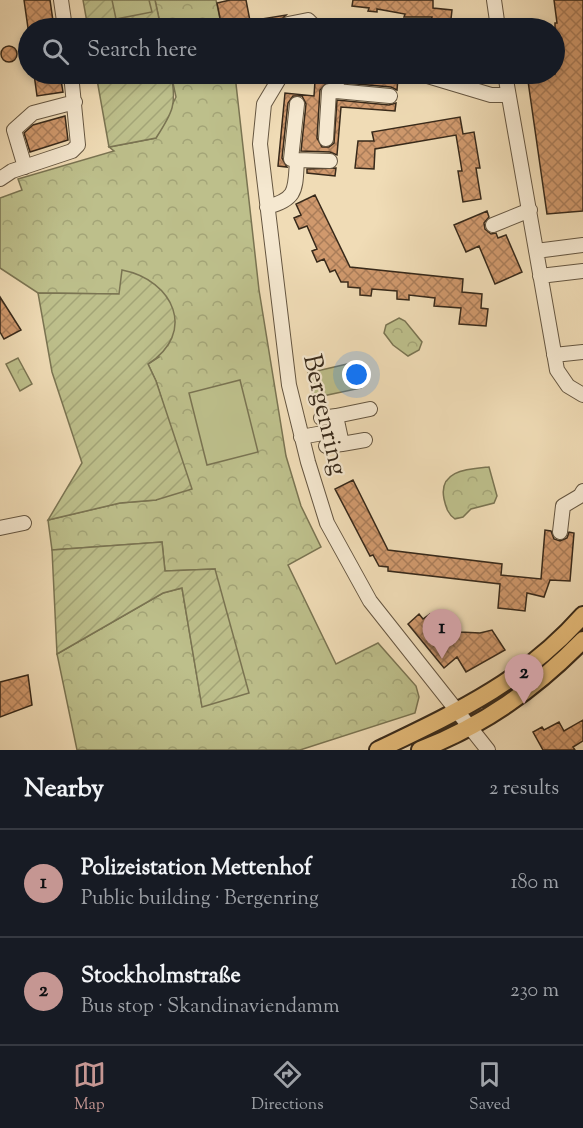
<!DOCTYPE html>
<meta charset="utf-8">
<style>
:root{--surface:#171b24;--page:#242831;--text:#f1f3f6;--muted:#9ea1a6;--line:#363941;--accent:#c59692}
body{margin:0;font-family:"Sorts Mill Goudy",serif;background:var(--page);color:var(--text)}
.you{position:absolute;left:357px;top:375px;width:21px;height:21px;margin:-15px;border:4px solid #fff;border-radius:50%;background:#1a73e8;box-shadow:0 0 0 9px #1a73e833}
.badge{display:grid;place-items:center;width:39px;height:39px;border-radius:50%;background:var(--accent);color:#111;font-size:20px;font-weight:700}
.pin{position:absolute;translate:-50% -50px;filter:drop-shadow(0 2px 3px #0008)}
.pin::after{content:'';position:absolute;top:32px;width:21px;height:18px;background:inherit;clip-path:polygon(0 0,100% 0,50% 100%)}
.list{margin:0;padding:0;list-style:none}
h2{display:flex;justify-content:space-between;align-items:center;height:78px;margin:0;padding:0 24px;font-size:26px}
h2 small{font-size:20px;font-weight:400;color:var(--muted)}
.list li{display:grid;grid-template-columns:39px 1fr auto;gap:18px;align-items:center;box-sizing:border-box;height:108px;padding:0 24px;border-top:2px solid var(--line)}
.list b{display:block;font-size:22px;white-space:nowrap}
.list p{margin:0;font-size:20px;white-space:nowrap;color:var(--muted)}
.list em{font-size:20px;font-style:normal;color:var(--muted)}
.icon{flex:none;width:33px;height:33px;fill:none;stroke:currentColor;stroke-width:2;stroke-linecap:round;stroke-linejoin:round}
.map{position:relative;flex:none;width:583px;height:750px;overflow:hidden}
.search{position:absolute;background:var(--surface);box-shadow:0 3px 9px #0003;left:18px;right:18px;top:18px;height:66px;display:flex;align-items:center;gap:15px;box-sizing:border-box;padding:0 21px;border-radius:33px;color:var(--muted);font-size:22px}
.sheet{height:294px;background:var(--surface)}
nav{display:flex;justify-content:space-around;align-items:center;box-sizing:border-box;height:84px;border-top:2px solid var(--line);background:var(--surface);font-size:16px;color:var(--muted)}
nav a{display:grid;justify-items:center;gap:3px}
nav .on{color:var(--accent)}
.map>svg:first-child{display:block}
.park{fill:url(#park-crowns);stroke:#7a7452;stroke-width:1.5}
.garden{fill:url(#garden-furrows);stroke:#7a7452;stroke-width:1.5}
.pitch{fill:#bdbf8b;stroke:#7a7452;stroke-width:1.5}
.building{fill:url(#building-cross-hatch);stroke:#37291a;stroke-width:1.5}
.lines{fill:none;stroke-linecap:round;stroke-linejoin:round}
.minor-casing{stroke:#655641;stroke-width:16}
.major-casing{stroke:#37291a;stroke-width:20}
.minor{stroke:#f5e8d0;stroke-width:14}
.major{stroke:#e8be7b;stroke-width:16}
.labels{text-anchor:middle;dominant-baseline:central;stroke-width:4.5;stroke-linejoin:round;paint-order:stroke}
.street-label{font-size:26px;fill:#37291a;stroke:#f5e8d0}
</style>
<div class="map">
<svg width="583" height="750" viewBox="0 0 583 750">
<defs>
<pattern id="park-crowns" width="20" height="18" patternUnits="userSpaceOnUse" patternTransform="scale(1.5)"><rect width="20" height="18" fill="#bdbf8b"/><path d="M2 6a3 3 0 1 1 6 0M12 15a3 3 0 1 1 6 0" fill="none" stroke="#a3a477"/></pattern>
<pattern id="garden-furrows" width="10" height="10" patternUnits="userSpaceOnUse" patternTransform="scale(1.5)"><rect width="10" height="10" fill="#bdbf8b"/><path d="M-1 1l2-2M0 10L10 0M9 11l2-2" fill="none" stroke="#a3a477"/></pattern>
<pattern id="building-cross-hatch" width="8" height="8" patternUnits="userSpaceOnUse" patternTransform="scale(1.5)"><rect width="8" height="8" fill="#d0996d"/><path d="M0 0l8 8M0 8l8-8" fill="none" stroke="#aa7d59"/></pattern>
</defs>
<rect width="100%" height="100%" fill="#f0dcb6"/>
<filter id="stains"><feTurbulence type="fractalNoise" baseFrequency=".00333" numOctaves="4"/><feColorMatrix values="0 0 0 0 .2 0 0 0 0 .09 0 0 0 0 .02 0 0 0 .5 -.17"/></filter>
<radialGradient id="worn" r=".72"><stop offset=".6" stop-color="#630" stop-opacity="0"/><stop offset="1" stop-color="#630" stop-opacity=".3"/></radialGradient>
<path class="park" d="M155 0H216L222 28H161Z
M171 74H231L236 84 259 290 286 456 301 506 321 547 288 565 336 664 378 643 416 686 419 697 415 713 300 750H77L57 654 163 593 182 588 202 706 215 569 165 571 162 542 52 550 48 520 120 503 156 500 169 423 156 381 148 364 159 357 119 294 38 293 0 268V198L22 190 18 179 114 151 109 147 156 138 176 97Z
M399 318 405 321 422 342 419 350 408 356 393 345 384 333 386 325Z
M18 358 32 384 20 391 6 364Z
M489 467 497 496 494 503 471 509 463 517 455 519C448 514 446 508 444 499 438 470 468 469 489 467Z"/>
<path class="garden" d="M83 0H155L161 28H88Z
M96 74H171C177 104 173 112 156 138L109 147Z
M122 270C174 280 197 333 148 364L156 381 192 489 156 500 120 503 48 520 82 463 52 372 38 293 119 294Z
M162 542 165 571 215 569 249 693 202 707 182 588 163 593 57 654 52 550Z"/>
<path class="pitch" d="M112 0H149L152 12 116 19Z
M356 362 361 388 313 398 308 373Z
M240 380 258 452 207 465 189 393Z"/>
<path class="building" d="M24 0H50L54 28H28Z
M230 0H246L250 21 286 15 280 21V28H222L217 3Z
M353 0H433V8L452 10 450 28H430L432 17H404L405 14 377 9V12L368 11 369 8 352 6Z
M554 0H583V211L547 214 527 74H555V23H557Z
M1 54a8 8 0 1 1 16 0a8 8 0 1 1-16 0Z
M34 74H60L63 92 37 96Z
M347 74 398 78 397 90 391 87 346 83Z
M315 81 328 82 320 90 317 138 322 147H329L334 143 337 100 389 105 396 103 395 111 341 107 337 155 330 152 301 151 306 104 302 96H293L288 103 282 158 287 167 278 166 285 93 314 96Z
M65 116 68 140 30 152 24 133 33 125Z
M460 117 463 134 474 132 480 168H476L481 199 463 202 458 171H462L456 135 375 149 374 169 355 168 358 141H374L372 132Z
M336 168 335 176 307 173V169Z
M315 195 350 267 463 279 462 292 482 294 481 308 488 309 486 326 459 324 461 308 434 306 435 298 409 295V300L397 299V291L372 289 371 296 360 295V288L348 287V282H341L335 270 330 272 324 259 317 262 312 251 317 249 307 226 299 229 294 218 301 215 296 204Z
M487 211 489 217 484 223 485 229 491 234 496 233 498 238 506 235 522 272 495 284 479 246 466 252 454 225Z
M0 297 21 330 4 339 0 332Z
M353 480 388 550 502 564 501 575 541 579 545 530 551 531 554 539 560 541 567 538 569 532 574 533 570 581 550 580 544 597 527 593 525 611 498 608 500 584 388 571V567L379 566 373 555 370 556 335 489Z
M419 614 423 619 430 614 443 625 460 632 480 633 492 630 505 650 466 672 457 657 444 668 408 624Z
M28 675 32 705 0 717V682Z
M583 720V741L573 747 575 750H543L533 732 542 727 544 730 559 722 564 731Z"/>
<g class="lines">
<g class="minor-casing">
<path id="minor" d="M61 0 65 28
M494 0 498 28
M288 24 308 20 316 28
M282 74 264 104 260 144 289 385 308 462 327 523 370 601 488 750
M338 74 336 91 390 96
M421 74 491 95H508
M505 74 557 370 568 386 583 395
M326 139 329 91H336
M297 160 330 161
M25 167 14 130 33 113 75 102
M0 179 12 171 72 151 78 145 71 74
M267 207C298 199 295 189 297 160L291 159 297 104
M493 225 530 210
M536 251 583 245
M540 276 583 271
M554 355 583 352
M321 418 336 416
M339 430 336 416 370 409
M301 437 339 430 342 444 365 440
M326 446 342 444
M0 528 24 523
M560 532 563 506 580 496 583 491"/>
</g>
<g class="major-casing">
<path id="major" d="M378 750C455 713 525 681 583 615
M420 750C484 725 535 689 583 640"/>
</g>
<use href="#minor" class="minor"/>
<use href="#major" class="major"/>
</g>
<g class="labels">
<g class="street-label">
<text transform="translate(324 415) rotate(77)">Bergenring</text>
</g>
</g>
<rect width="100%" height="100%" filter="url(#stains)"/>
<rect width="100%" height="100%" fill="url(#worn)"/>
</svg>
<div class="you"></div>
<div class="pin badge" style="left:442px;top:659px">1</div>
<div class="pin badge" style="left:524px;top:704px">2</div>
<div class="search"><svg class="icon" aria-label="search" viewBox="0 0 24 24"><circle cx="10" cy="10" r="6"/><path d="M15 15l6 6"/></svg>Search here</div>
</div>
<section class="sheet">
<h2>Nearby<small>2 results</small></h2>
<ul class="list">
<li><span class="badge">1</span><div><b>Polizeistation Mettenhof</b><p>Public building · Bergenring</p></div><em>180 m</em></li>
<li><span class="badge">2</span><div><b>Stockholmstraße</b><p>Bus stop · Skandinaviendamm</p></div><em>230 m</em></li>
</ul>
</section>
<nav>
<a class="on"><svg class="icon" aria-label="map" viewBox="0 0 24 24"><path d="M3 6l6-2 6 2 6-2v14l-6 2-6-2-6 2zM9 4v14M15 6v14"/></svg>Map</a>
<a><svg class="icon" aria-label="directions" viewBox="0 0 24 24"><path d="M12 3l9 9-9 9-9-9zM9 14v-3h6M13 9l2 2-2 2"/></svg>Directions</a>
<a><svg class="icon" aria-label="saved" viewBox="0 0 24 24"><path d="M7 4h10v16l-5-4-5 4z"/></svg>Saved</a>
</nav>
